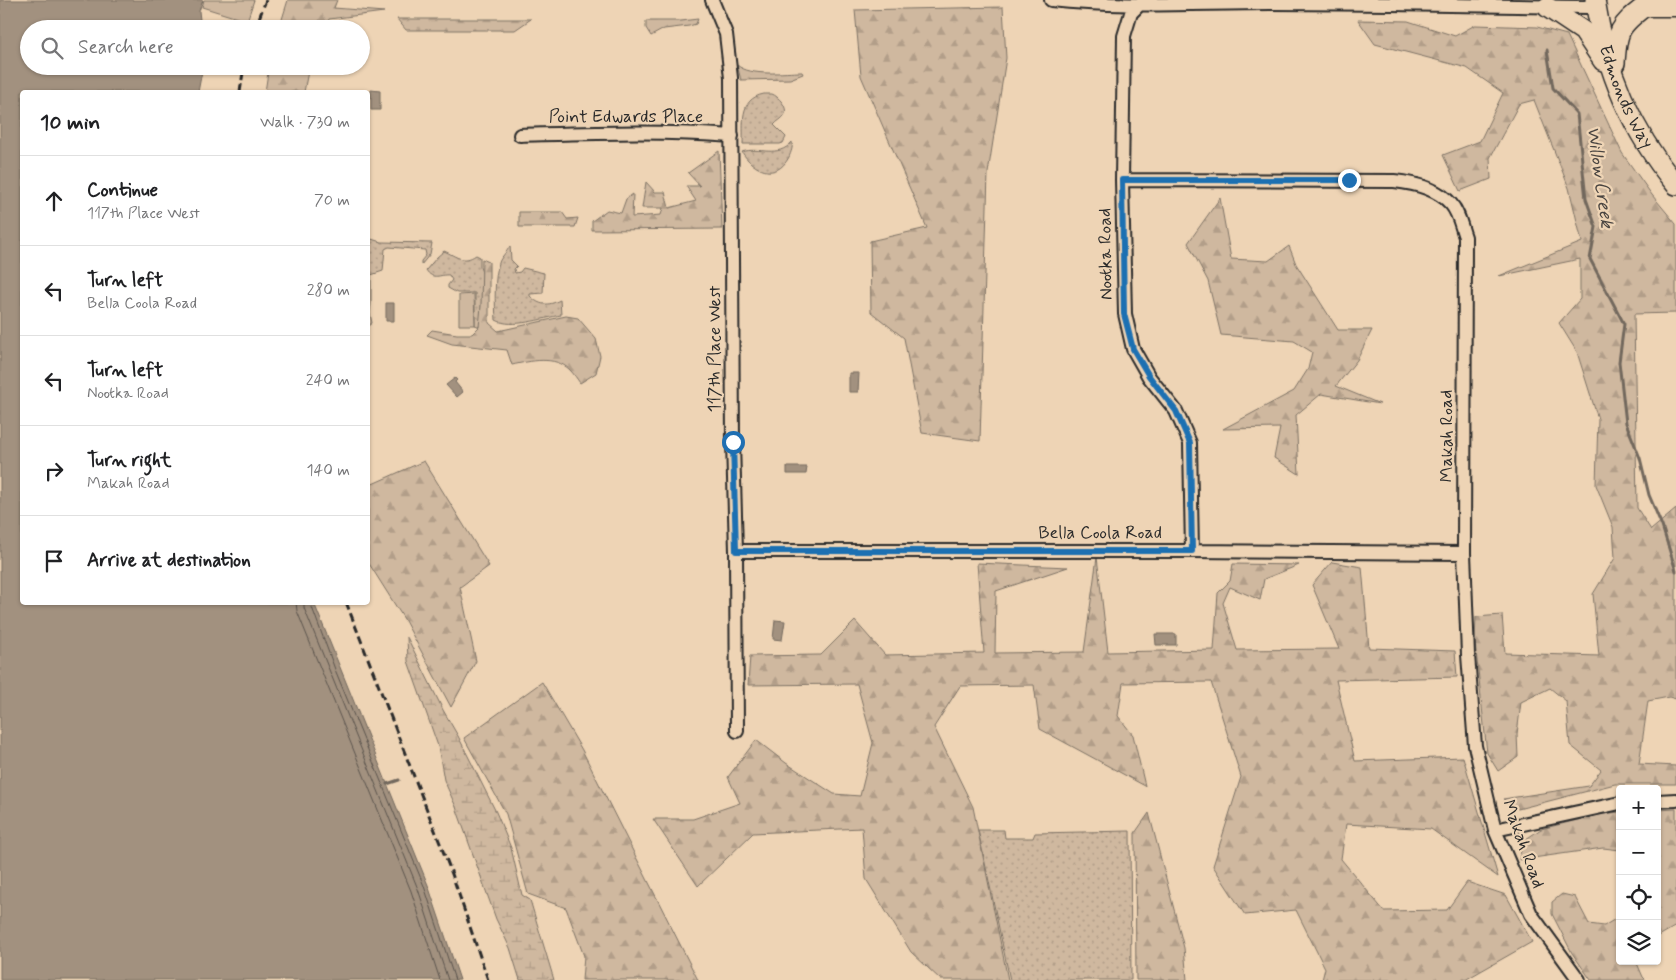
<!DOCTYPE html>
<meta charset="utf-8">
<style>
:root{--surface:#fff;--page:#f6f6f6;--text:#202124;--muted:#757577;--line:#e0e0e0}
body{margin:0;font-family:Mynerve,sans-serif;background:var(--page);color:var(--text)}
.controls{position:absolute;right:15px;bottom:15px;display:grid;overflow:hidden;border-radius:5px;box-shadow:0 1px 4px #0004}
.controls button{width:45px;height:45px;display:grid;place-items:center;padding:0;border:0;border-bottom:1px solid var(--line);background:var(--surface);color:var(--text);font:25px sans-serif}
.stop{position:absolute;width:15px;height:15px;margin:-11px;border:4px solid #1f6fb2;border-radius:50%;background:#fff}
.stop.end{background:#1f6fb2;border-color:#fff;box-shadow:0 1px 5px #0008}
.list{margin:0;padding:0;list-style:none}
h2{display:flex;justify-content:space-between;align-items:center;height:65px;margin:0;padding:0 20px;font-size:21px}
h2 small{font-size:16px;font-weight:400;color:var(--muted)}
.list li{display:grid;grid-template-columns:32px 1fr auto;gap:15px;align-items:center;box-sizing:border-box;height:90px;padding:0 20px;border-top:1px solid var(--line)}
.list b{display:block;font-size:19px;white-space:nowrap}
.list p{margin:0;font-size:16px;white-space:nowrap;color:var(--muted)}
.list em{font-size:16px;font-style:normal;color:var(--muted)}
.icon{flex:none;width:28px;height:28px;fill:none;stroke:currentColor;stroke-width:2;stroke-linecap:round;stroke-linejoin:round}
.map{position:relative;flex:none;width:1676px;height:980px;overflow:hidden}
.search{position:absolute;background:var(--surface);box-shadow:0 1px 4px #0004;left:20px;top:20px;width:350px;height:55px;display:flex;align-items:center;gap:12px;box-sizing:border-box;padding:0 18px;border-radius:28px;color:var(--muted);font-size:19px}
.panel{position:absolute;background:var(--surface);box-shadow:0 1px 4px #0004;left:20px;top:90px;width:350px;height:515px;border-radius:5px}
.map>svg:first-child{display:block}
.grass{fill:url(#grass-dots);stroke:#7d7265}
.forest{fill:url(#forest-firs);stroke:#7d7265}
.wetland{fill:url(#wetland-marsh);stroke:#7d7265}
.park{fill:#cfb89f;stroke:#7d7265}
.water{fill:#a2917f;stroke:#72685d}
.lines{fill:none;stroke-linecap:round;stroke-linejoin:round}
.shore{stroke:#5b544d;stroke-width:1}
.stream{stroke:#72685d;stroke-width:3}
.street-casing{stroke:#2b2b2b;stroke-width:16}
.secondary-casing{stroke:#2b2b2b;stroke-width:21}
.primary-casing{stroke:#2b2b2b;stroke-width:22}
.street{stroke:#eed4b5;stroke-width:12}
.secondary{stroke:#eed4b5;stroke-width:18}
.primary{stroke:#eed4b5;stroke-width:19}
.rail{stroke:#2b2b2b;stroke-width:3;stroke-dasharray:8 4;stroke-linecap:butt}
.route{stroke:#1f6fb2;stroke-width:6}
.labels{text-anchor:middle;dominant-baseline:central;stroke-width:4.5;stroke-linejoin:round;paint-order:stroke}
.street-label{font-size:18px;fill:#2b2b2b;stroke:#eed4b5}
.water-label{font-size:19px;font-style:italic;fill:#494440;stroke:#eed4b5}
</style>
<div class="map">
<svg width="1676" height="980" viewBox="0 0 1676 980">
<defs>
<pattern id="grass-dots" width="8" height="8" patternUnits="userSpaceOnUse" patternTransform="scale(1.25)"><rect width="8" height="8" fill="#cfb89f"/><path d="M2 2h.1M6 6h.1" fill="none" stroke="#b29e89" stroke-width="1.8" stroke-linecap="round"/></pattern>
<pattern id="forest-firs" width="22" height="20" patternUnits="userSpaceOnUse" patternTransform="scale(1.25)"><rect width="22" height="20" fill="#cfb89f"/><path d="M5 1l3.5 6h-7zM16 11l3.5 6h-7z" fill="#b29e89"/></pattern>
<pattern id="wetland-marsh" width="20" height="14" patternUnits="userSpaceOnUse" patternTransform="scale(1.25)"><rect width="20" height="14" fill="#cfb89f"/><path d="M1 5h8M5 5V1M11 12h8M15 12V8" fill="none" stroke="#b29e89"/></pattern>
</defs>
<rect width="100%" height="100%" fill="#eed4b5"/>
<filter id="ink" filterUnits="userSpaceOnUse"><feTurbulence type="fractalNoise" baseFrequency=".02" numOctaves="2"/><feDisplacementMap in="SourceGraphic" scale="10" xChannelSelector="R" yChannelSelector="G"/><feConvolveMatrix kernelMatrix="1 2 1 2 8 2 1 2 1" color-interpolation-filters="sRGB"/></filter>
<g filter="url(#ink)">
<path class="grass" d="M231 19 246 23 244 29H232Z
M764 94C766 94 770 94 772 94 778 96 788 107 785 114 783 119 777 121 774 125L786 137 783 143 780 144H743C744 124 738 99 764 94Z
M792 142C793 148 791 152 789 157 776 182 753 170 742 152 759 146 778 159 792 142Z
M368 238 381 242 432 243 430 254 421 265V261L426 255 425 250 389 247 385 249 383 271 371 275V303L370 313 372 323 368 326Z
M510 246 511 260 517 266 514 269 515 273 520 272 523 268 544 273 543 293 530 294V296C540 306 548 306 560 300L561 315C543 318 512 329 496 320 495 304 494 277 499 263 500 258 507 252 510 246Z
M444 251C456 256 463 264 476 255L480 257V267L483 275 480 327 475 325V293H457L448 288V285L452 280 449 275C440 274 433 281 426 270L437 257Z
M978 830H1004L1005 838H1033L1035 833 1130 831 1131 980H1010Z"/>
<path class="forest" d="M288 0H337L334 8 384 12 329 19 324 29H279Z
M1003 7 1006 58 988 173 980 441 922 433 904 338 871 312 870 241 927 228 861 76 855 10Z
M397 19H531L515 30H406Z
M698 19 696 24 689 26 664 29 651 36 646 28V21H681Z
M1358 20 1408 21 1455 36 1475 25 1537 27 1567 35 1622 153 1652 195 1676 224V313L1634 314 1637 508 1651 530 1676 509V699L1669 697 1648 701 1639 764 1676 766V784H1615L1518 809 1503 799 1589 786 1601 770 1570 745 1566 701 1550 688 1521 702 1517 734 1518 757 1498 771 1487 753 1475 642 1476 617 1502 615 1505 653 1599 656 1593 594 1615 558 1613 527 1596 485 1598 419 1577 352 1559 323 1580 299V259L1499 276 1582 242 1569 188 1534 100 1519 104 1490 158 1491 179 1460 191 1443 155 1480 141 1503 93 1467 68 1375 44Z
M737 65C751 77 784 72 802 72L803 74 790 79 741 80Z
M269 66H309L304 92H265Z
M719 151 722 229 592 230V221L607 210 621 213 626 199 633 194 632 217 661 215 663 208H642L646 182 655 192H665L669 208 696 201 686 186H700L688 173Z
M1220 198 1231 259 1268 261 1289 246 1296 264 1338 330H1372L1357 360 1336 386 1380 404 1321 394 1296 415 1299 474 1274 458 1280 428 1223 429 1294 391 1308 369 1312 352 1294 341 1221 335 1208 281 1188 243Z
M519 212H562L567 219 578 218 575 227H519Z
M482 259 489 262V323L498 331 566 316 578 318 596 339 600 356 596 373 580 383C577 379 574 374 570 370 555 355 530 361 512 365L507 350 452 344 427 335 432 330 457 334H472L479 327 481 306Z
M424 461 489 566 460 587 476 661 451 707 404 619 368 562V486Z
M1097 557 1108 652 1214 650 1218 593 1230 581 1233 564 1299 565 1264 579 1260 600 1230 587 1223 603 1237 650 1339 649 1312 585 1332 562 1362 567 1369 648 1455 651 1457 677 1336 680 1355 761 1463 757 1498 877 1431 829 1346 824 1341 859 1384 911 1447 910 1467 882 1506 895 1532 942 1465 980H1322L1325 968 1296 910 1245 915 1213 866 1241 777 1211 682 1123 683 1118 716 1133 735 1145 786 1040 729 1034 685 960 686 934 727 973 807 1008 980H941L911 952 866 879 862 828 753 833 698 886 653 819H693L740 803 728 777 756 740 786 763 834 794 860 796 873 743 857 684 748 685 750 656 821 655 855 621 885 655 984 653 977 563 1068 567 996 591 995 653 1084 652Z
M542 682 582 750 698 980H582L584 956 566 908 528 894 506 814 464 738Z
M1676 809V926L1657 937V810Z
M1620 812V850L1603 848 1519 860 1523 841 1541 829 1602 814Z
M1149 813 1184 948 1187 980H1136L1135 833Z
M1562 894 1575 897 1589 924 1604 926 1620 916V961H1636L1643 977 1646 980H1591L1572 953 1552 914V902Z"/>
<path class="wetland" d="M407 637 443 710 458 736 496 812 511 848 522 895 530 900 554 980H520L510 948 496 919 456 807 444 780 438 746 408 661Z"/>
<path class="park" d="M204 0H254L247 21 202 7Z
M474 294 475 325H459V295Z"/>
<path class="water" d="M0 0H203L199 11 201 29H29V66H203L198 92H22V602L314 603 428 885 460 980H0Z
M371 90 380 91V110H371Z
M386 303H394V321H386Z
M849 373H859L858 392H849Z
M455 378 457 380 455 382 463 392 457 397 446 385Z
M787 467H807L806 474H787Z
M775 620 785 621 782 640 773 639Z
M1155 634H1176V645H1156Z"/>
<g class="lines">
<path class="shore" d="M296 602 297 611 411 891 440 980
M304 602V608L418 889 448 980
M310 602 336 672 424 886 455 980"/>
<path class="stream" d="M1547 50 1553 88 1577 114 1586 199 1596 227 1590 259 1624 324 1619 362 1626 423 1640 458 1649 495 1662 526 1676 571
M387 784 399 780"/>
<g class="street-casing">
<path id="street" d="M712 0 726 34 731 78 733 442 736 551 737 731
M1051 0C1123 8 1198 3 1271 3 1379 3 1488 6 1596 7
M1140 4 1131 13 1124 36 1122 180 1125 314 1133 349 1149 377 1176 411 1190 443 1192 551
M520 135C591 133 661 130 732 136
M1122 180 1394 181C1414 183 1437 188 1451 204 1459 213 1461 226 1465 237L1464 553 1468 655 1475 746 1495 830 1531 914 1579 980
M736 551H1192L1464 553
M1657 801 1676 800
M1495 830 1620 803"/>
</g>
<g class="secondary-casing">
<path id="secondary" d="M1644 7H1676"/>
</g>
<g class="primary-casing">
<g id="primary">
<path id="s1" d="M1595 0C1605 68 1632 132 1676 185"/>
<path d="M1547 7 1583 31 1603 61"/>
<path d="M1615 63C1617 31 1619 26 1644 7"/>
</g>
</g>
<use href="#street" class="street"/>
<use href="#secondary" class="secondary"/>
<use href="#primary" class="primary"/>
<path class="rail" d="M255 29 266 0
M240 92 244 66
M346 602 452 874 488 980"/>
</g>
</g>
<g class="lines" filter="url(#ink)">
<path class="route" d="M733 442 736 551H1192L1190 443 1176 411 1149 376 1133 349 1124 314 1122 180H1349"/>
</g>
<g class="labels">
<g class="street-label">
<text stroke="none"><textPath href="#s1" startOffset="102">Edmonds Way</textPath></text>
<text x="626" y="117">Point Edwards Place</text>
<text transform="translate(1106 254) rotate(-91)">Nootka Road</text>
<text transform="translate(715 349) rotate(-90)">117th Place West</text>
<text transform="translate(1447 436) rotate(-90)">Makah Road</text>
<text x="1100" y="533">Bella Coola Road</text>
<text transform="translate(1523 844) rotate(70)">Makah Road</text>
</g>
<g class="water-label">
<text transform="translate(1600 177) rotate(82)">Willow Creek</text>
</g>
</g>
</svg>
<div class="controls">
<button>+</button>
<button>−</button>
<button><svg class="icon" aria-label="locate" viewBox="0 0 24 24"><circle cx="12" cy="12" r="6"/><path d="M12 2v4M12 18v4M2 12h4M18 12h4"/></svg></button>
<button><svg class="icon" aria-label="layers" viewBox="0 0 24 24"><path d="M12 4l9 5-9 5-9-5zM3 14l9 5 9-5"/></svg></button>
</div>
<div class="stop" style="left:733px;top:442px"></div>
<div class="stop end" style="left:1349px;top:180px"></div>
<div class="search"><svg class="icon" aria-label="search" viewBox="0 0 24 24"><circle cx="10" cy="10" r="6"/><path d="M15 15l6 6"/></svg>Search here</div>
<section class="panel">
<h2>10 min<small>Walk · 730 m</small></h2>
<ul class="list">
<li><svg class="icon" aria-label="ahead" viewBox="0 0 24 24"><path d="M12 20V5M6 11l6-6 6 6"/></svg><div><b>Continue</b><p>117th Place West</p></div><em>70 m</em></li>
<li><svg class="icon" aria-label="left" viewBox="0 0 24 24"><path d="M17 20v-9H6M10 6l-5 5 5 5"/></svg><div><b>Turn left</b><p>Bella Coola Road</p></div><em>280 m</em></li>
<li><svg class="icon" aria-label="left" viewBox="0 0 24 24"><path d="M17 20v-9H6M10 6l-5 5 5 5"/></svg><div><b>Turn left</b><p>Nootka Road</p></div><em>240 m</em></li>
<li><svg class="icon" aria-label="right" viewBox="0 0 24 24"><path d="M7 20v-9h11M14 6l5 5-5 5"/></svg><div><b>Turn right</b><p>Makah Road</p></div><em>140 m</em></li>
<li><svg class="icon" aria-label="arrive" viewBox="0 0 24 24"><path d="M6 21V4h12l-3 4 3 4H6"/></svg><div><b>Arrive at destination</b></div></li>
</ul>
</section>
</div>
